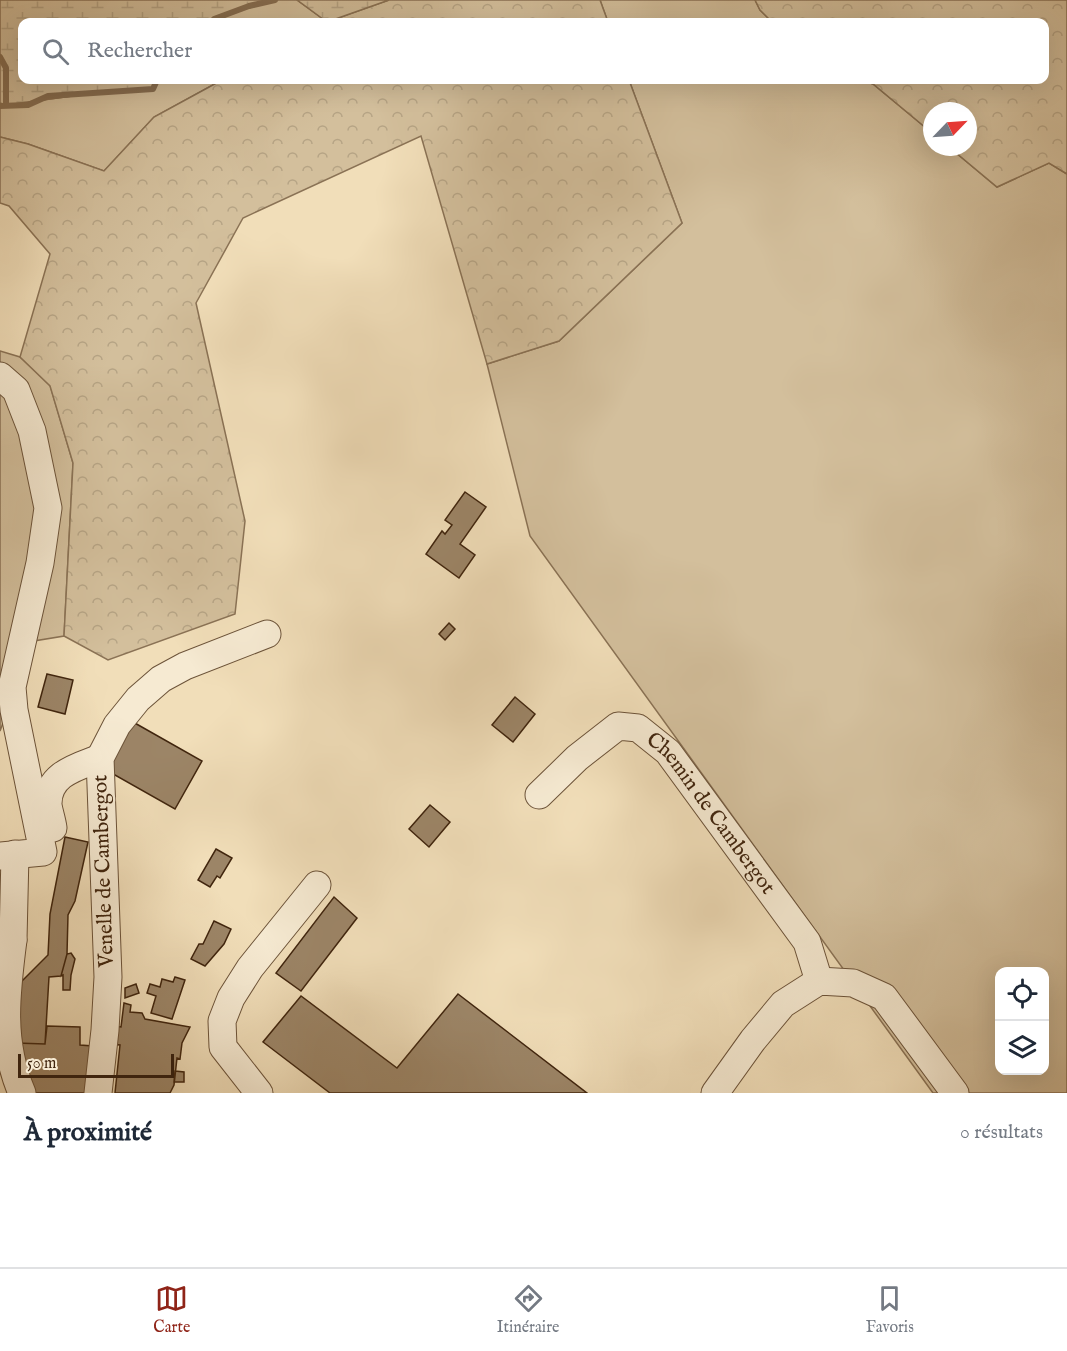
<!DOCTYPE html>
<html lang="fr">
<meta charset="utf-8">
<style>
:root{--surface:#fff;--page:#f6f6f7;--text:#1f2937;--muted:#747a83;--line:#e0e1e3;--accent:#8f2418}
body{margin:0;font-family:"IM FELL English",serif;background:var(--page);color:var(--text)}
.controls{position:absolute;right:18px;bottom:18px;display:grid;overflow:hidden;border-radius:12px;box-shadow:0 6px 24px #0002}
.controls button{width:54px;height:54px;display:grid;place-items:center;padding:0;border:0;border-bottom:2px solid var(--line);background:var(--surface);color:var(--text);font:30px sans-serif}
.compass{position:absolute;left:923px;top:102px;width:54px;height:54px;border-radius:50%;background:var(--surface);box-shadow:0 6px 24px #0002;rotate:65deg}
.scale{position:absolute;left:18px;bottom:15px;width:156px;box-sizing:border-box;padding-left:6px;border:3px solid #40250e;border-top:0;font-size:16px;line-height:21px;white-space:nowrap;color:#40250e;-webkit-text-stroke:4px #f6ead2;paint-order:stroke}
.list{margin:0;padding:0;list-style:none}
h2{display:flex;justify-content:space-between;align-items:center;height:78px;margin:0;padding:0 24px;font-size:26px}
h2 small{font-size:20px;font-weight:400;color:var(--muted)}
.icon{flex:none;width:33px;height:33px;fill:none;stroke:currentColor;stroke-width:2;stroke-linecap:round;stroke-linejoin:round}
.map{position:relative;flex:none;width:1067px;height:1093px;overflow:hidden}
.search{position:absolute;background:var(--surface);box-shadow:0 6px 24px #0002;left:18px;right:18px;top:18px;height:66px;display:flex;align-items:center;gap:15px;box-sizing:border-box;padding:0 21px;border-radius:12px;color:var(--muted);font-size:22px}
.sheet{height:174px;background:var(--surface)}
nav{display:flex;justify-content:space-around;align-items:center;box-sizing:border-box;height:84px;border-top:2px solid var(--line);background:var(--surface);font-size:16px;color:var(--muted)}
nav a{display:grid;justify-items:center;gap:3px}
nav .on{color:var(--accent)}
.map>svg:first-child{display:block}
.grass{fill:#d3bf9c;stroke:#8a7255;stroke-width:1.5;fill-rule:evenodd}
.forest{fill:url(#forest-crowns);stroke:#8a7255;stroke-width:1.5}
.wetland{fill:url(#wetland-marsh);stroke:#8a7255;stroke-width:1.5}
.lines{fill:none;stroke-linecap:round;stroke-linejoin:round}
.stream{stroke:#866e52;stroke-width:6}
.building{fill:#9c8567;stroke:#40250e;stroke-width:1.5}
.minor-casing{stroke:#6c5339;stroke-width:29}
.minor{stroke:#f6ead2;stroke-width:27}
.labels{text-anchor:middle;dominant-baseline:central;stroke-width:4.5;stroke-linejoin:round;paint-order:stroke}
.street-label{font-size:21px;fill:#40250e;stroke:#f6ead2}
</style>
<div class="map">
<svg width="1067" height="1093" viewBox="0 0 1067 1093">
<defs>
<pattern id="forest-crowns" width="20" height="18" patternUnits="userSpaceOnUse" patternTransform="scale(1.5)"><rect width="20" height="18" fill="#d3bf9c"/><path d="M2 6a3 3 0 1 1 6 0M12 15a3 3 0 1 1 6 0" fill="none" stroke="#b6a485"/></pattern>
<pattern id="wetland-marsh" width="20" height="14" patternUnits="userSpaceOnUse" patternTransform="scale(1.5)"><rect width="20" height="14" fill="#d3bf9c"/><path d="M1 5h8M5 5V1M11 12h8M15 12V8" fill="none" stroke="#b6a485"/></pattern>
</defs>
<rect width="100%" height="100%" fill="#f1deb9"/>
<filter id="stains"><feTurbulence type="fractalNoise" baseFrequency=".00333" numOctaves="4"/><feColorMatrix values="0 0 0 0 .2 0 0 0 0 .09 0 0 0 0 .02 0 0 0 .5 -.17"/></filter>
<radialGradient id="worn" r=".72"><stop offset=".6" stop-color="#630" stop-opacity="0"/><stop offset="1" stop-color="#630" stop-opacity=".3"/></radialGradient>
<path class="grass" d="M278 0H297L327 22H216L218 16Z
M600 0H755L760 10 772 22H608Z
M157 80H222L154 117 104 171 28 144 0 137V103L6 105 109 91 153 89Z
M629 80H862L873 84 932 133V147H949L997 187 1049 163 1067 174V1093H933L530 536 487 364 559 341 682 223ZM1000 972H1044V1070H1000Z
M0 351 20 357 50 385 73 463 64 636 34 641 0 731Z"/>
<path class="forest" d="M389 0H600L608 22H327Z
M755 0H1067V174L1049 163 997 187 949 147H968V111H932V133L873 84 862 80H1044V22H772L760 10Z
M222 80H629L682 223 559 341 487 364 421 136 243 218 196 303 245 521 235 614 108 660 64 636 73 463 50 386 20 357 50 254 9 206 0 203V137L28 144 104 171 154 117Z"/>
<path class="wetland" d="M0 0H278L218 16 216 22H22V80H157L153 89 109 91 6 105 0 103Z
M297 0H389L327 22Z"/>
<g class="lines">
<path class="stream" d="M214 22V19L249 6 275 0
M0 57 6 68V105
M0 106 28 105 48 96 153 89 157 80"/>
</g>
<path class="building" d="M465 492 486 507 460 544 475 555 459 578 426 554 442 531 445 534 452 525 445 520Z
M449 623 455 629 445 640 439 634Z
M47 674 73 680 65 714 38 707Z
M515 697 535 714 513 742 492 725Z
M133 722 202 761 175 809 106 770Z
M430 805 450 822 429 847 409 829Z
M65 837 88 842 75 901 68 915 67 954 61 976 49 977 45 1044 16 1043 18 985 48 955 50 914Z
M216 849 232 858 220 878 217 876 210 887 198 880Z
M334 897 357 918 301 991 276 973Z
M214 921 231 929 224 944 205 966 191 959 199 944H203Z
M71 953 75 959 71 975 70 990H63V975L61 976 67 954Z
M175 977 185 980 172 1019 151 1013 156 996 147 993 150 984 160 987 162 979 173 982Z
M136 984 139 993 125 998V988Z
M458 994 587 1093H330L263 1042 301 996 397 1068Z
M124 1003 131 1005 130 1012 142 1013 145 1019 190 1027 182 1043 180 1059 177 1058 174 1085 170 1093H115L120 1045 110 1044 112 1026 121 1027Z
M47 1026 80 1027V1045L93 1046 88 1093H29L16 1043 45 1044Z
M175 1071 184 1072V1082H174Z"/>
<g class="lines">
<g class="minor-casing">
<g id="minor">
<path d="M0 376 16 390 32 431 48 508 40 563 12 687 14 710 43 852 0 856"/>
<path id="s1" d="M539 795 577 758 618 726 638 728 668 752 807 942 819 981"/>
<path d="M53 828C52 820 49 812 48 805 47 774 77 767 100 758"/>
<path d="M13 940C6 994 0 1042 22 1093"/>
<path d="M0 947 13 940 15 854"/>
<path d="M98 1093 105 1030 108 977 100 758 117 725 138 699 161 679 185 666 267 634"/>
<path d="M259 1093 223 1047 222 1021 231 998 250 968 317 885"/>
<path d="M715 1093 753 1040 783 1004 819 981 853 983 884 997 955 1093"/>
</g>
</g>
<use href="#minor" class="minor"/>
</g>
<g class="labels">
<g class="street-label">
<text stroke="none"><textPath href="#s1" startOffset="238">Chemin de Cambergot</textPath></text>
<text transform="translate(104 871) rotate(-92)">Venelle de Cambergot</text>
</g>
</g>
<rect width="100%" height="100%" filter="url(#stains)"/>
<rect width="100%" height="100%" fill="url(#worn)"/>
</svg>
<div class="controls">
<button><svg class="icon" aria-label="locate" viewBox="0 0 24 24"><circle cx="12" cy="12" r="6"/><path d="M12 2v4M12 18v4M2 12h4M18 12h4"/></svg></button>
<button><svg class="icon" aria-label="layers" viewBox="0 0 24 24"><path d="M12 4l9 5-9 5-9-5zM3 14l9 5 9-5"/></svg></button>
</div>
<svg class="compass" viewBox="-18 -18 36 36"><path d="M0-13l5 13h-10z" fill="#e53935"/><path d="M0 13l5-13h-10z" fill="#747a83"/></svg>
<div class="scale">50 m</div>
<div class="search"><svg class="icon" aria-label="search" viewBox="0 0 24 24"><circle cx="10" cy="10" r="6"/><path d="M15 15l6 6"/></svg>Rechercher</div>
</div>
<section class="sheet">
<h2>À proximité<small>0 résultats</small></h2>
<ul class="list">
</ul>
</section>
<nav>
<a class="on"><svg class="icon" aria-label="map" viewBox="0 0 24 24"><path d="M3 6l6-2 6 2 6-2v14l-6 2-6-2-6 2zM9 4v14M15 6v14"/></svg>Carte</a>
<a><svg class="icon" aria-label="directions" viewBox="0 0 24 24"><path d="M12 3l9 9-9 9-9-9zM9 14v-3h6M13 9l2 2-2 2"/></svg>Itinéraire</a>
<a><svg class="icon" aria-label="saved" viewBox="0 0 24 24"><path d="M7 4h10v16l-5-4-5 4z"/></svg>Favoris</a>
</nav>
